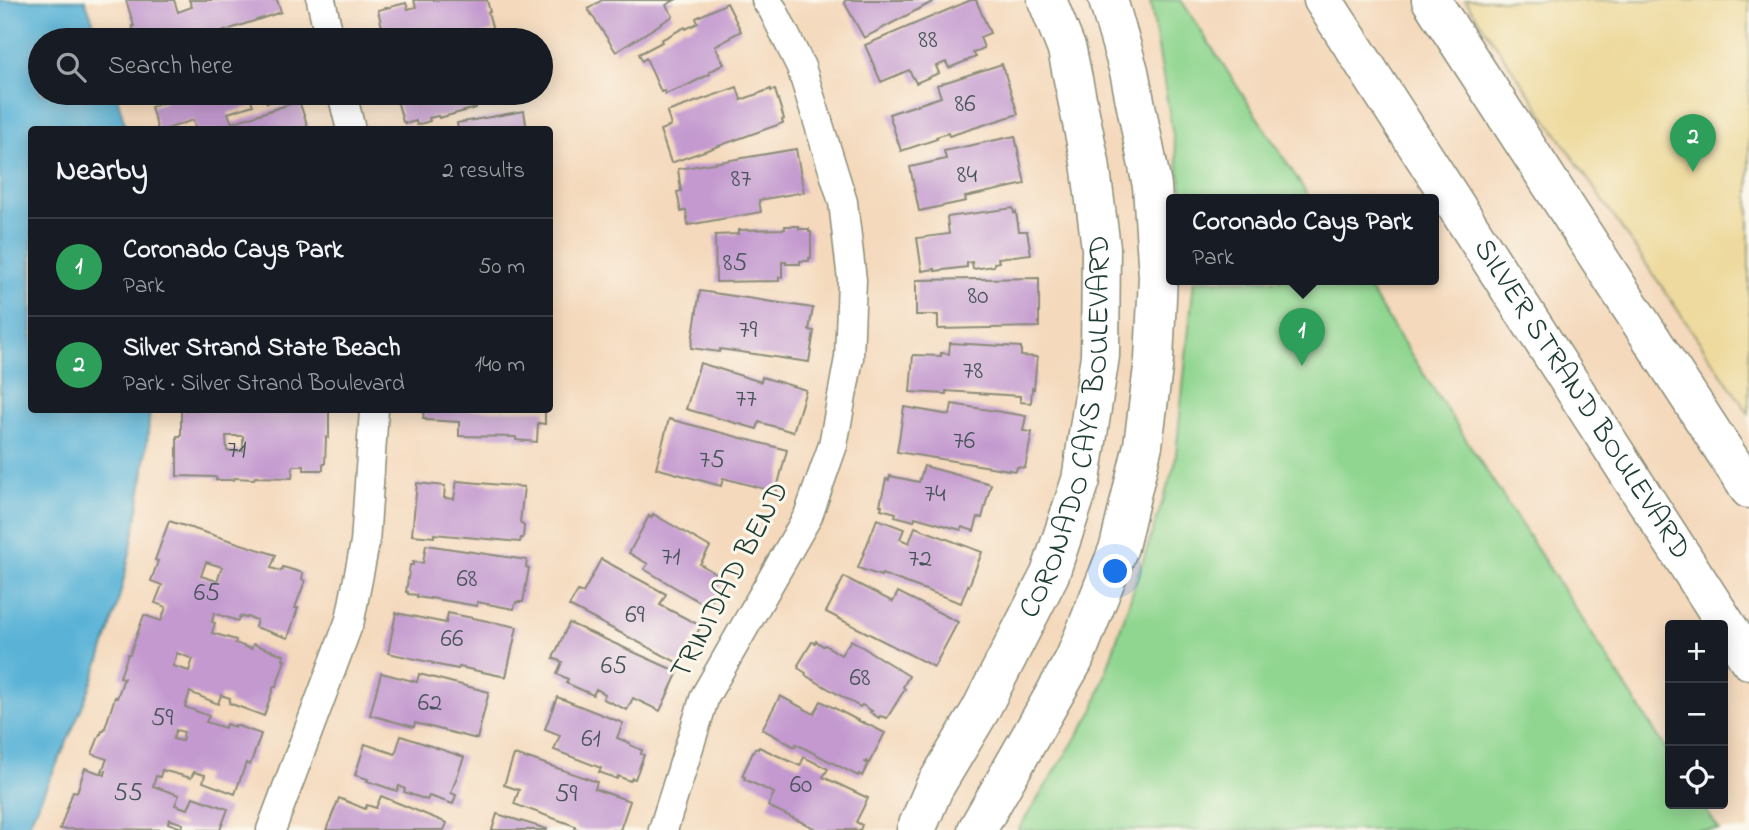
<!DOCTYPE html>
<meta charset="utf-8">
<style>
:root{--surface:#171b24;--page:#20242c;--text:#f1f3f6;--muted:#9ea1a6;--line:#363941;--accent:#1a73e8}
body{margin:0;font-family:"Indie Flower",sans-serif;background:var(--page);color:var(--text)}
.controls{position:absolute;right:21px;bottom:21px;display:grid;overflow:hidden;border-radius:7px;box-shadow:0 4px 18px #0003}
.controls button{width:63px;height:63px;display:grid;place-items:center;padding:0;border:0;border-bottom:2px solid var(--line);background:var(--surface);color:var(--text);font:35px sans-serif}
.you{position:absolute;left:1116px;top:572px;width:24px;height:24px;margin:-18px;border:5px solid #fff;border-radius:50%;background:#1a73e8;box-shadow:0 0 0 10px #1a73e833}
.badge{display:grid;place-items:center;width:46px;height:46px;border-radius:50%;background:var(--accent);color:#fff;font-size:23px;font-weight:700}
.pin{position:absolute;translate:-50% -58px;filter:drop-shadow(0 2px 4px #0008)}
.pin::after{content:'';position:absolute;top:37px;width:24px;height:21px;background:inherit;clip-path:polygon(0 0,100% 0,50% 100%)}
.popup{position:absolute;left:1166px;top:194px;width:273px;height:91px;box-sizing:border-box;display:grid;place-content:center;border-radius:7px;background:var(--surface);filter:drop-shadow(0 2px 5px #0005);font-size:23px;white-space:nowrap;color:var(--muted)}
.popup b{font-size:26px;color:var(--text)}
.popup::after{content:'';position:absolute;left:50%;top:100%;margin-left:-14px;border:14px solid transparent;border-top-color:var(--surface)}
.list{margin:0;padding:0;list-style:none}
h2{display:flex;justify-content:space-between;align-items:center;height:91px;margin:0;padding:0 28px;font-size:30px}
h2 small{font-size:23px;font-weight:400;color:var(--muted)}
.list li{display:grid;grid-template-columns:46px 1fr auto;gap:21px;align-items:center;box-sizing:border-box;height:98px;padding:0 28px;border-top:2px solid var(--line)}
.list b{display:block;font-size:26px;white-space:nowrap}
.list p{margin:0;font-size:23px;white-space:nowrap;color:var(--muted)}
.list em{font-size:23px;font-style:normal;color:var(--muted)}
.icon{flex:none;width:38px;height:38px;fill:none;stroke:currentColor;stroke-width:2;stroke-linecap:round;stroke-linejoin:round}
.map{position:relative;flex:none;width:1749px;height:830px;overflow:hidden}
.search{position:absolute;background:var(--surface);box-shadow:0 4px 18px #0003;left:28px;top:28px;width:525px;height:77px;display:flex;align-items:center;gap:18px;box-sizing:border-box;padding:0 24px;border-radius:38px;color:var(--muted);font-size:26px}
.panel{position:absolute;background:var(--surface);box-shadow:0 4px 18px #0003;left:28px;top:126px;width:525px;height:287px;border-radius:7px}
.map>svg:first-child{display:block}
.green{fill:#90d690;stroke:#588a62;stroke-width:2}
.sand{fill:#eeda9e;stroke:#868c69;stroke-width:2}
.water{fill:#5ab3d7;stroke:#3c7886;stroke-width:2}
.building{fill:#c399cf;fill-rule:evenodd}
.lines{fill:none;stroke-linecap:round;stroke-linejoin:round}
.street-casing{stroke:#8a8b78;stroke-width:31}
.secondary-casing{stroke:#8a8b78;stroke-width:41}
.highway-casing{stroke:#8a8b78;stroke-width:41}
.street{stroke:#fff;stroke-width:28}
.secondary{stroke:#fff;stroke-width:38}
.highway{stroke:#fff;stroke-width:38}
.labels{text-anchor:middle;dominant-baseline:central;stroke-width:6;stroke-linejoin:round;paint-order:stroke}
.number-label{font-size:26px;fill:#48545b}
.street-label{font-size:30px;fill:#1f3d34;stroke:#fbf7ec}
</style>
<div class="map">
<svg width="1749" height="830" viewBox="0 0 1749 830">
<rect width="100%" height="100%" fill="#fbf7ec"/>
<filter id="ink" filterUnits="userSpaceOnUse"><feTurbulence type="fractalNoise" baseFrequency=".0143" numOctaves="2"/><feDisplacementMap in="SourceGraphic" scale="14" xChannelSelector="R" yChannelSelector="G"/><feConvolveMatrix kernelMatrix="1 2 1 2 8 2 1 2 1" color-interpolation-filters="sRGB"/></filter>
<filter id="wash" filterUnits="userSpaceOnUse"><feTurbulence type="fractalNoise" baseFrequency=".00686" numOctaves="4" result="noise"/><feDisplacementMap in="SourceGraphic" scale="28" xChannelSelector="R" yChannelSelector="G"/><feGaussianBlur stdDeviation="1.57" result="paint"/><feColorMatrix in="noise" values="0 0 0 0 0 0 0 0 0 0 0 0 0 0 0 0 0 1.4 0 .05"/><feComposite in="paint" operator="in"/></filter>
<g filter="url(#wash)">
<rect width="100%" height="100%" fill="#f4d9bc"/>
<path class="green" d="M1150 0H1181L1311 200H1184Z
M1194 280H1363L1670 755V804H1702L1719 830H1018L1093 711 1175 464Z"/>
<path class="sand" d="M1465 0H1749V414Z"/>
<path class="water" d="M0 0H85L100 40H40V93H116L126 129 32 130V410H150C143 501 126 593 93 679 74 731 49 780 26 830H0Z"/>
<g id="blocks">
<path class="building" d="M126 0H174L178 12 192 7 189 0H277L281 12 209 36 211 40H130L127 32 134 30 132 26H134Z
M414 0H487L490 12H488L493 31 457 40H385L378 10 406 3 408 9 416 7Z
M602 0H675L666 5 673 16 616 52 588 9Z
M846 0H936L864 38 844 2Z
M971 0H976L990 33 980 37 984 48 973 53 976 57 949 68 946 62 936 66 939 73 916 83 909 70 881 82 865 45Z
M727 3 741 31 730 37 731 38 715 46 724 64 709 72 710 74 686 86 665 94 664 91 661 92 646 58 642 61 639 54 662 42 661 40 685 27 686 29 698 23 696 18Z
M283 31 287 40H255Z
M1002 64 1018 114 949 136 948 133 936 137 937 139 901 151 889 114 941 97 937 85Z
M737 87 741 100 771 89V91L775 90 784 119 782 120 783 123 671 163 660 130 671 126 667 112Z
M162 93H252V95L250 97 253 105 228 113 232 123 299 101 309 130H196L193 120 164 130H158L151 107 165 102Z
M264 93H298L267 103Z
M402 93H502L503 97 475 104 476 108 439 118 438 116 429 118 430 121 417 125 416 121 405 124V122H403L396 96Z
M524 111 527 130H458L457 123Z
M1015 136 1025 184 965 197 966 201 919 211 910 167 946 159 944 151Z
M796 149 804 192 759 200 761 212 688 225 686 210 681 212 677 192 681 191 678 169Z
M1013 208 1014 213 1016 212 1019 231H1027L1031 254 998 258 999 262 994 263V266L973 269 972 262 967 263V267L935 271V269L922 271 917 238 949 234 947 217Z
M785 226H799V229H809V232H811V258H809V261H800V264H786V262H782V277H779V281L716 282 715 235 738 234V230L785 229Z
M1039 278V327L938 329V315H916V280Z
M700 291 813 308 809 330 814 331 809 362 720 349 719 352 691 348Z
M950 343 1021 347V356L1037 357 1034 389 1032 388 1031 403 1020 402V396L946 391V394L910 392 913 355 941 356V353L949 354Z
M700 363 761 382 762 377 806 390 793 432 759 422 757 429 686 409Z
M952 404 1026 416 1023 431 1032 432 1025 468 1017 467 1016 471 897 452 904 407 950 415Z
M181 410H329V438L326 437 325 464H323V470H304V466H293L292 478 255 477 254 479 234 478V480H216V477L177 476V436H181ZM226 436H243V451H227Z
M424 410H545V424L538 423 537 442 516 440V437L459 436V422L426 420V418H423Z
M669 419 787 450 776 492 723 478 721 486 656 468Z
M924 466 991 484 982 518 978 517 974 531 962 527 961 530 915 517 914 521 895 516 896 513 881 509 882 505H880L886 479 889 480 890 476 919 482Z
M457 481 524 487 520 522 524 526 523 538H521L520 542 434 534V537L412 535 417 483 445 486 444 498 454 499Z
M653 514 710 547 700 564 725 579 708 607 644 569 648 564 629 553 649 516 651 518Z
M877 519 904 529 900 539 909 543 915 527 982 552 969 586 968 585 961 603 882 574 881 576 858 568Z
M169 521 276 555 271 568 281 571 283 567 303 573 302 579 305 581 295 608H298L288 638 255 627 257 620 247 617 246 618 240 616 238 621 214 613 212 622 215 623 212 633 236 640 235 643 251 649 253 644 284 655 283 660H285L276 687 274 686 264 716 229 703 230 698 221 695 218 704 190 692 185 707 209 716 206 722 225 728 226 724 235 727V725L261 734 250 765 246 763 235 794 203 782 205 775 194 772 191 778 162 770 160 777 156 776 153 786 179 795 175 805 188 809 193 797 228 809 220 830 60 829 73 791 77 792 85 768 105 775 106 771H102L107 759 92 754 100 734H101L102 731H104L115 697 117 698 124 678 120 677 128 654H130L144 615 161 621 166 607 155 603 162 585 151 581 158 561 155 560ZM206 562 222 567 217 581 201 576ZM177 653 193 659 189 671 173 666ZM176 730 184 732 182 741 173 739ZM169 819 183 824 182 828 168 823Z
M426 545 527 560 526 567 529 568 523 602H516L514 609 477 602V606L430 598V599L417 597V595L408 594V592H406L410 565H413V562L423 563Z
M601 559 666 594 660 605 701 626 680 664 569 606 578 591 583 593Z
M844 577 893 602 898 592 958 622 934 667 826 612Z
M396 613 446 623 448 613 517 627 506 677 459 667 458 669 433 664 434 663 388 653Z
M569 623 678 672 660 711 633 698 627 710 603 699 605 694 596 689 593 695 566 683 568 679 557 674 562 662 553 658Z
M851 640 909 676 903 687 905 689 887 718 880 716 879 718 870 712 872 711 862 705 860 707 805 675 806 673 798 668 799 666 798 665 812 642 815 643 816 641 823 646 825 645 841 655Z
M381 673 417 682 419 674 489 692 477 739 415 723 414 727 370 715Z
M780 696 814 714 821 701 863 723V722L885 733 869 763 866 761 865 762 868 764 862 776 859 774 858 776 796 744 795 747 762 729Z
M557 697 623 723 617 738 630 743V745L642 750 641 754 644 755 635 779 632 778 630 781 618 776 617 779 599 772 601 768 554 750 560 735 545 729Z
M401 736 464 757 451 793 456 795 453 804 429 796 427 800 404 792 405 789 399 786 397 791 367 781 368 779 355 775 365 744 395 754Z
M759 747 800 766 804 757 828 769 823 777 868 798 856 822 862 825 860 830H818L768 806 774 793 744 779 745 777 742 776 755 748 758 749Z
M514 755 528 759V758L597 782 595 789 630 801 620 830H580L575 828V826L514 804 519 790 504 785Z
M381 796 447 823 444 830H326L339 798 365 809 367 805 376 808Z
M497 814 547 829V830H492Z"/>
</g>
</g>
<g filter="url(#ink)">
<use href="#blocks" fill-opacity="0" stroke="#8a8b78" stroke-width="2"/>
<g class="lines">
<g class="street-casing">
<path id="street" d="M321 0 330 40
M342 93 351 130
M271 830 350 620 365 543 374 410
M663 830 705 696 808 516 833 445 849 358 852 280 843 202 801 67 773 10 766 0"/>
</g>
<g class="secondary-casing">
<g id="secondary">
<path id="s1" d="M916 830 934 788 980 711 1050 574 1081 480 1100 356 1101 248 1090 162 1067 50 1047 0"/>
<path d="M977 830 1074 660 1119 547 1143 445 1154 360 1158 277 1152 186 1129 71 1108 0"/>
</g>
</g>
<g class="highway-casing">
<g id="highway">
<path id="s2" d="M1323 0 1749 660"/>
<path d="M1431 0 1749 489"/>
</g>
</g>
<use href="#street" class="street"/>
<use href="#secondary" class="secondary"/>
<use href="#highway" class="highway"/>
</g>
</g>
<g class="labels">
<g class="number-label">
<text x="928" y="41">88</text>
<text x="965" y="105">86</text>
<text x="967" y="176">84</text>
<text x="741" y="180">87</text>
<text x="735" y="264">85</text>
<text x="978" y="297">80</text>
<text x="748" y="331">79</text>
<text x="973" y="372">78</text>
<text x="746" y="400">77</text>
<text x="964" y="442">76</text>
<text x="237" y="451">71</text>
<text x="712" y="461">75</text>
<text x="935" y="495">74</text>
<text x="671" y="558">71</text>
<text x="920" y="560">72</text>
<text x="467" y="580">68</text>
<text x="207" y="594">65</text>
<text x="635" y="616">69</text>
<text x="452" y="640">66</text>
<text x="614" y="667">65</text>
<text x="860" y="679">68</text>
<text x="430" y="704">62</text>
<text x="162" y="719">59</text>
<text x="591" y="740">61</text>
<text x="801" y="786">60</text>
<text x="128" y="794">55</text>
<text x="566" y="795">59</text>
</g>
<g class="street-label">
<text stroke="none"><textPath href="#s2" startOffset="476">SILVER STRAND BOULEVARD</textPath></text>
<text stroke="none"><textPath href="#s1" startOffset="438">CORONADO CAYS BOULEVARD</textPath></text>
<text transform="translate(731 581) rotate(-62)">TRINIDAD BEND</text>
</g>
</g>
</svg>
<div class="controls">
<button>+</button>
<button>−</button>
<button><svg class="icon" aria-label="locate" viewBox="0 0 24 24"><circle cx="12" cy="12" r="6"/><path d="M12 2v4M12 18v4M2 12h4M18 12h4"/></svg></button>
</div>
<div class="you"></div>
<div class="pin badge" style="left:1302px;top:366px;background:#2e9e5b">1</div>
<div class="popup"><b>Coronado Cays Park</b>Park</div>
<div class="pin badge" style="left:1693px;top:172px;background:#2e9e5b">2</div>
<div class="search"><svg class="icon" aria-label="search" viewBox="0 0 24 24"><circle cx="10" cy="10" r="6"/><path d="M15 15l6 6"/></svg>Search here</div>
<section class="panel">
<h2>Nearby<small>2 results</small></h2>
<ul class="list">
<li><span class="badge" style="background:#2e9e5b">1</span><div><b>Coronado Cays Park</b><p>Park</p></div><em>50 m</em></li>
<li><span class="badge" style="background:#2e9e5b">2</span><div><b>Silver Strand State Beach</b><p>Park · Silver Strand Boulevard</p></div><em>140 m</em></li>
</ul>
</section>
</div>
